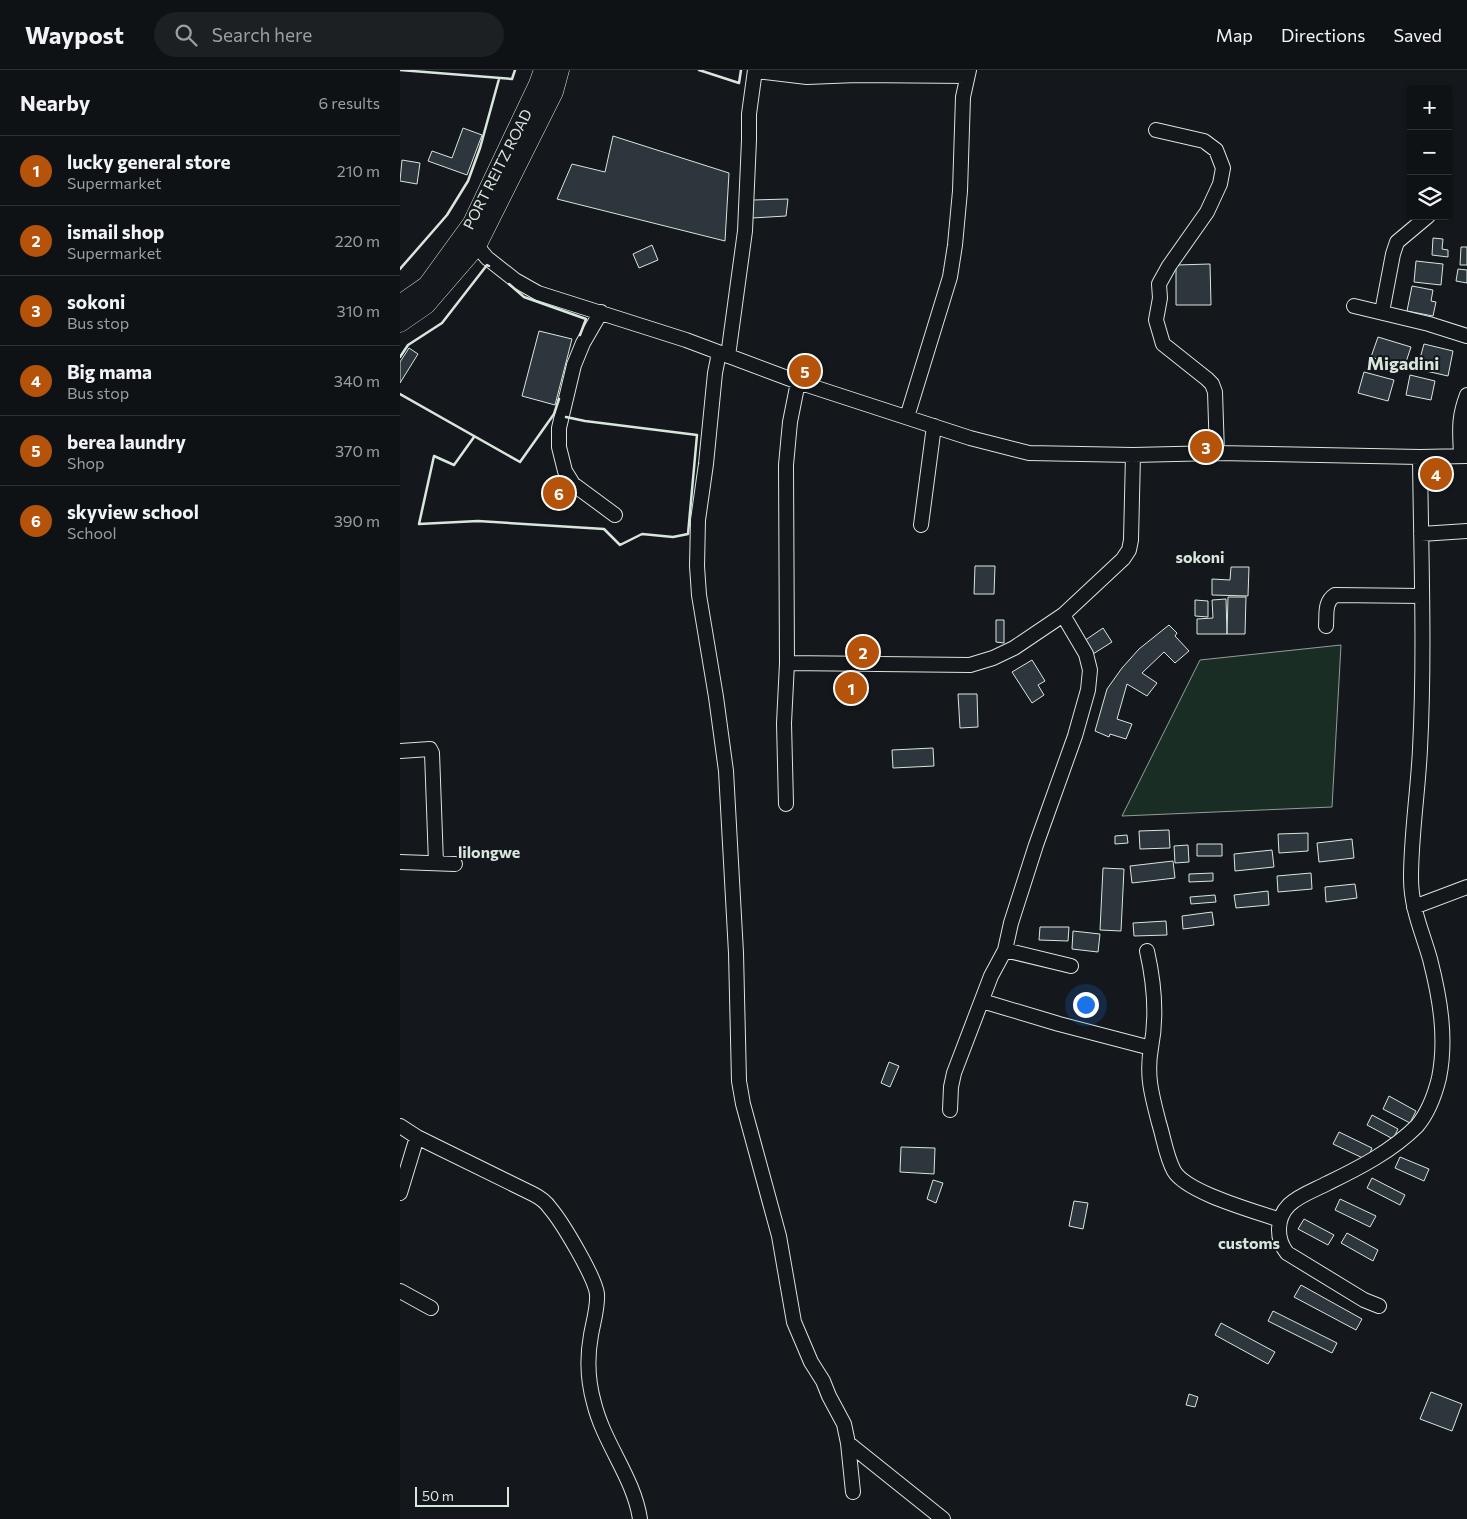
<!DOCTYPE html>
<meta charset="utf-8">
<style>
:root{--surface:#0f1215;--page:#1d2022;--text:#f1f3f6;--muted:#9b9ea0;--line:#2f3234;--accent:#b45309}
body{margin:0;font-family:Commissioner,sans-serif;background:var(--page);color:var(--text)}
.controls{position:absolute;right:15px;top:15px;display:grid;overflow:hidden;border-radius:5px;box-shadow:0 1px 4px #0004}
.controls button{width:45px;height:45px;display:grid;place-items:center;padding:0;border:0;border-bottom:1px solid var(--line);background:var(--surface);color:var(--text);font:25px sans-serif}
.scale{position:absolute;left:15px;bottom:12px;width:94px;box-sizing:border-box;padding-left:5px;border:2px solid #d8e6dc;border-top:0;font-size:14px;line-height:18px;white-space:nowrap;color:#d8e6dc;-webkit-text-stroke:4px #14181c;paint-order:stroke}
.you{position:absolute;left:685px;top:934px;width:18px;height:18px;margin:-12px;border:4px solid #fff;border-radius:50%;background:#1a73e8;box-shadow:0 0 0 8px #1a73e833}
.badge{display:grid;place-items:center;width:32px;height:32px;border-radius:50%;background:var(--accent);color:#fff;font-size:16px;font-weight:700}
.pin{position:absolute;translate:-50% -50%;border:2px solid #fff;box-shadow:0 1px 5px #0006}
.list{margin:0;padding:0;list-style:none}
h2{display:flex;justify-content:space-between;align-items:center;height:65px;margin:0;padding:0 20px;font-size:21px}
h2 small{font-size:16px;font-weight:400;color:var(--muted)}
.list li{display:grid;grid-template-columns:32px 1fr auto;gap:15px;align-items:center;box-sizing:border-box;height:70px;padding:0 20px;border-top:1px solid var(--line)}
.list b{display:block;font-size:19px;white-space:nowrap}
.list p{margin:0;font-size:16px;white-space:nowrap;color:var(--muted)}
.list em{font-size:16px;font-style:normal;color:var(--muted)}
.icon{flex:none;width:28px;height:28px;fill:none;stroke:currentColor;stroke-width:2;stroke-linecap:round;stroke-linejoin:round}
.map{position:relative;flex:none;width:1067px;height:1449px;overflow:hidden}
header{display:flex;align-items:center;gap:30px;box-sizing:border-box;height:70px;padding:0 25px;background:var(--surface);border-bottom:1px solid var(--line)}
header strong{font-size:24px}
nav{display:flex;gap:28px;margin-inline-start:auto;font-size:18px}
.search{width:350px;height:45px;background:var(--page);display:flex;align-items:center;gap:12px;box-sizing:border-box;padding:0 18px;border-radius:28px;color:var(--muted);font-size:19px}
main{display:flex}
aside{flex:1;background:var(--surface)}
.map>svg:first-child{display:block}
.green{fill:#1a2d24;stroke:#939e99}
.building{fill:#2c363c;stroke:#d8e6dc}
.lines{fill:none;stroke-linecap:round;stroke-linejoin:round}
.minor-casing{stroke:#d8e6dc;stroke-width:16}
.major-casing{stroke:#d8e6dc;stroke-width:19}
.minor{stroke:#14181c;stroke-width:14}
.major{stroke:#14181c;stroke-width:18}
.wall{stroke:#d8e6dc;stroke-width:2.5}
.labels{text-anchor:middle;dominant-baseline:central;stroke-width:4;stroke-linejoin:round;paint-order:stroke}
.street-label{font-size:15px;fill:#d8e6dc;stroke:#14181c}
.neighbourhood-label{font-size:16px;font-weight:bold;fill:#d8e6dc;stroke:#14181c}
.quarter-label{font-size:18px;font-weight:bold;fill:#d8e6dc;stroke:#14181c}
</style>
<header>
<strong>Waypost</strong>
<div class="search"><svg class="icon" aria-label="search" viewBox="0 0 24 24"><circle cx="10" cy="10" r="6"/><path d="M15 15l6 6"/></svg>Search here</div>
<nav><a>Map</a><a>Directions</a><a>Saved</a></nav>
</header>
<main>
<aside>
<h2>Nearby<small>6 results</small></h2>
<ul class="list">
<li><span class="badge">1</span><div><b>lucky general store</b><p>Supermarket</p></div><em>210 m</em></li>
<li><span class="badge">2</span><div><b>ismail shop</b><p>Supermarket</p></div><em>220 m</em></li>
<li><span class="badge">3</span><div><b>sokoni</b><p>Bus stop</p></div><em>310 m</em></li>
<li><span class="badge">4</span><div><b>Big mama</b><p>Bus stop</p></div><em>340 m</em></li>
<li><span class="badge">5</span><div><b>berea laundry</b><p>Shop</p></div><em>370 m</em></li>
<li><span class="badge">6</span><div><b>skyview school</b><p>School</p></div><em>390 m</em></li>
</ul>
</aside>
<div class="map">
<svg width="1067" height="1449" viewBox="0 0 1067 1449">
<rect width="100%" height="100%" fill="#14181c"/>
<path class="green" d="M941 575 932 737 722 746 800 590Z"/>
<path class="building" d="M63 58 82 65 67 105 28 91 32 81 52 88Z
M213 66 329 103 325 171 157 129 172 94 205 102Z
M2 90 20 93 17 114 0 111Z
M388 129 386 146 352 148V130Z
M1033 168 1043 169 1042 179 1048 180V187L1032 185Z
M252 175 258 190 239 198 233 184Z
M1061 177H1067V195H1060Z
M1016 191 1043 194 1041 215 1014 212Z
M810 194 811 235H776V195Z
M1058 199 1067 200V213L1056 211Z
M1012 216 1033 220 1031 231 1036 232 1033 246 1007 241Z
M139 261 172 269 155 335 122 326Z
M978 267 1011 277 1004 298 971 287Z
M1024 274 1053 281 1048 306 1017 299Z
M9 278 18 284 0 313V292Z
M964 302 994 310 988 331 958 323Z
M1010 305 1035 311 1031 330 1006 325Z
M575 496H595L594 524H574Z
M831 497H849L848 526 812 525V509L830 510Z
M828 527H846L845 564H827Z
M826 529 827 564H797V549L813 548 812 530Z
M795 530 808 531V547L795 546Z
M596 550H604V573L596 572Z
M769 555 777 563 775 566 789 581 775 593 764 582 742 603 757 613 747 626 727 614 717 649 732 654 726 669 710 664 709 667 695 661 707 619 722 598 739 579Z
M703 558 712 572 693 584 684 571Z
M632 590 645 611 638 615 644 625 632 633 612 602Z
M558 624H577L578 657 560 658Z
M533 678 534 696 493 698 492 680Z
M769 760 770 778 740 779 739 761Z
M908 763V781L879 783 878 764Z
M727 765 728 773 715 774V766Z
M952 769 954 788 919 792 917 773Z
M797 774H822V786H797Z
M788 775 789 792 775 793 774 776Z
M872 780 874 797 835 801 834 784Z
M773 791 775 808 732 813 730 796Z
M703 798 724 799 721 861 700 860Z
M813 803V811L789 812V804Z
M911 803 912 819 878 822 877 806Z
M955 814 957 828 926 832 925 817Z
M868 821 869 835 836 838 834 825Z
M815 825 816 832 791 834 790 827Z
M812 842 814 855 783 859 782 846Z
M766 851 767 865 734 866 733 853Z
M640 857H669L668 871 639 870Z
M673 861 700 864 698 882 672 879Z
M489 992 499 996 490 1017 481 1013Z
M989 1026 1016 1041 1010 1053 983 1039Z
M972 1045 998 1059 993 1069 967 1055Z
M939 1062 972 1078 967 1090 933 1074Z
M501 1077 535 1078 534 1104 500 1102Z
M1000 1087 1029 1099 1024 1111 995 1098Z
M972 1108 1005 1125 1000 1135 967 1118Z
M533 1110 543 1113 536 1133 527 1129Z
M940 1129 976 1146 970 1157 935 1140Z
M674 1131 688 1133 683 1159 669 1156Z
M904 1149 934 1165 928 1175 898 1159Z
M947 1163 978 1180 973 1191 941 1173Z
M901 1215 962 1249 956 1260 894 1227Z
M873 1241 937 1273 932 1283 868 1251Z
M821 1253 875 1282 868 1294 815 1265Z
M1031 1322 1062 1334 1052 1361 1020 1349Z
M789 1324 798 1327 795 1337 786 1335Z"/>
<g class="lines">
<g class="minor-casing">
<path id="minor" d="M355 1 407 7 457 5 567 6
M756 60 804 71 816 80 823 98 820 114 807 142 769 196 759 214 760 228 756 250 763 274 807 309 812 314 815 322 817 383
M77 176 87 188 115 210 138 223 286 270 398 312 570 368 629 383 733 385 817 383 1020 387 1067 386
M954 236 1029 254 1067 266
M201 242 183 273 174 295 159 358V377L165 401 173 414 215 445
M982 242 993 184 997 172 1028 146
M319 283 315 303 306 394 298 450 297 496 299 525 316 627 326 701 336 883 339 1011 343 1034 379 1166 394 1252 411 1292 423 1311 429 1326 444 1354 448 1373 453 1422
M328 286 345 161 349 70V44L355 0
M507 347 550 207 555 175 560 121 563 27 569 0
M1061 386C1060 360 1058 349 1067 325
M521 455 534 356
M1021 464 1067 461
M926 556C927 545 924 532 935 525L1022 526
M387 593 570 595 593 588 614 578 663 545 723 489 729 480 731 470 733 385
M0 681 30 679 32 683 36 793
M386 734 384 653 387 593 386 395 390 352 398 312
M0 792 55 794
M1014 837 1067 817
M605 880 671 896
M747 881C754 912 757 947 751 978
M582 931 659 954 751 978C746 1006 752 1026 759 1053 764 1069 766 1086 774 1101 787 1123 855 1141 880 1150
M550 1040 551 1017 554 1003 591 906 605 880 611 853 636 775 675 666 688 620 690 600 686 584 663 545
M0 1056 17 1067 133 1124C139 1127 146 1132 150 1138 162 1152 195 1207 197 1224 198 1237 193 1253 191 1265 187 1287 188 1312 194 1333 204 1374 234 1408 240 1449
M0 1123 17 1067
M0 1221 31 1238
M979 1236 964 1230 887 1183C876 1169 876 1148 889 1135 899 1125 915 1120 928 1113 959 1098 992 1081 1017 1056 1028 1043 1035 1024 1039 1008 1047 968 1040 928 1030 889 1022 861 1011 838 1011 808 1011 765 1018 722 1020 679 1025 582 1021 484 1020 387
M448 1373 543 1449"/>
</g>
<g class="major-casing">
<path id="major" d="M0 234 27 215 72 153 138 14 143 0
M0 253 26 235 77 176 154 22 160 0"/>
</g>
<use href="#minor" class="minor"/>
<use href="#major" class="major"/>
<path class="wall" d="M0 0 112 9 115 0
M299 0 339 13 341 0
M0 199 47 145 68 111 80 78 99 9
M109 214 124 227 186 249 180 265
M0 287 8 275 42 253 87 195 89 196
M0 324 120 392 154 344 159 329
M74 367 54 395 34 386 19 454 78 451 204 459 220 475 242 464 273 467 288 464 297 365 185 351 166 347"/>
</g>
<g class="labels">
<g class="street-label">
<text transform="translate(97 99) rotate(-63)">PORT REITZ ROAD</text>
</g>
<g class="neighbourhood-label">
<text x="800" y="486">sokoni</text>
<text x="89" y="781">lilongwe</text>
<text x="849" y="1172">customs</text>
</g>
<g class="quarter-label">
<text x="1003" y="293">Migadini</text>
</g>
</g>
</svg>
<div class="controls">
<button>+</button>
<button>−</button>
<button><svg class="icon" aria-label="layers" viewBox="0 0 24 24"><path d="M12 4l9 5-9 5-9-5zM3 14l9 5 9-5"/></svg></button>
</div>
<div class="scale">50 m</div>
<div class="you"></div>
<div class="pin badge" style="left:451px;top:618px">1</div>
<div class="pin badge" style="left:463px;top:582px">2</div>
<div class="pin badge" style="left:806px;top:377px">3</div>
<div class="pin badge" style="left:1036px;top:404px">4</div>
<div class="pin badge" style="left:405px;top:301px">5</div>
<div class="pin badge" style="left:159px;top:423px">6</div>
</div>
</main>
